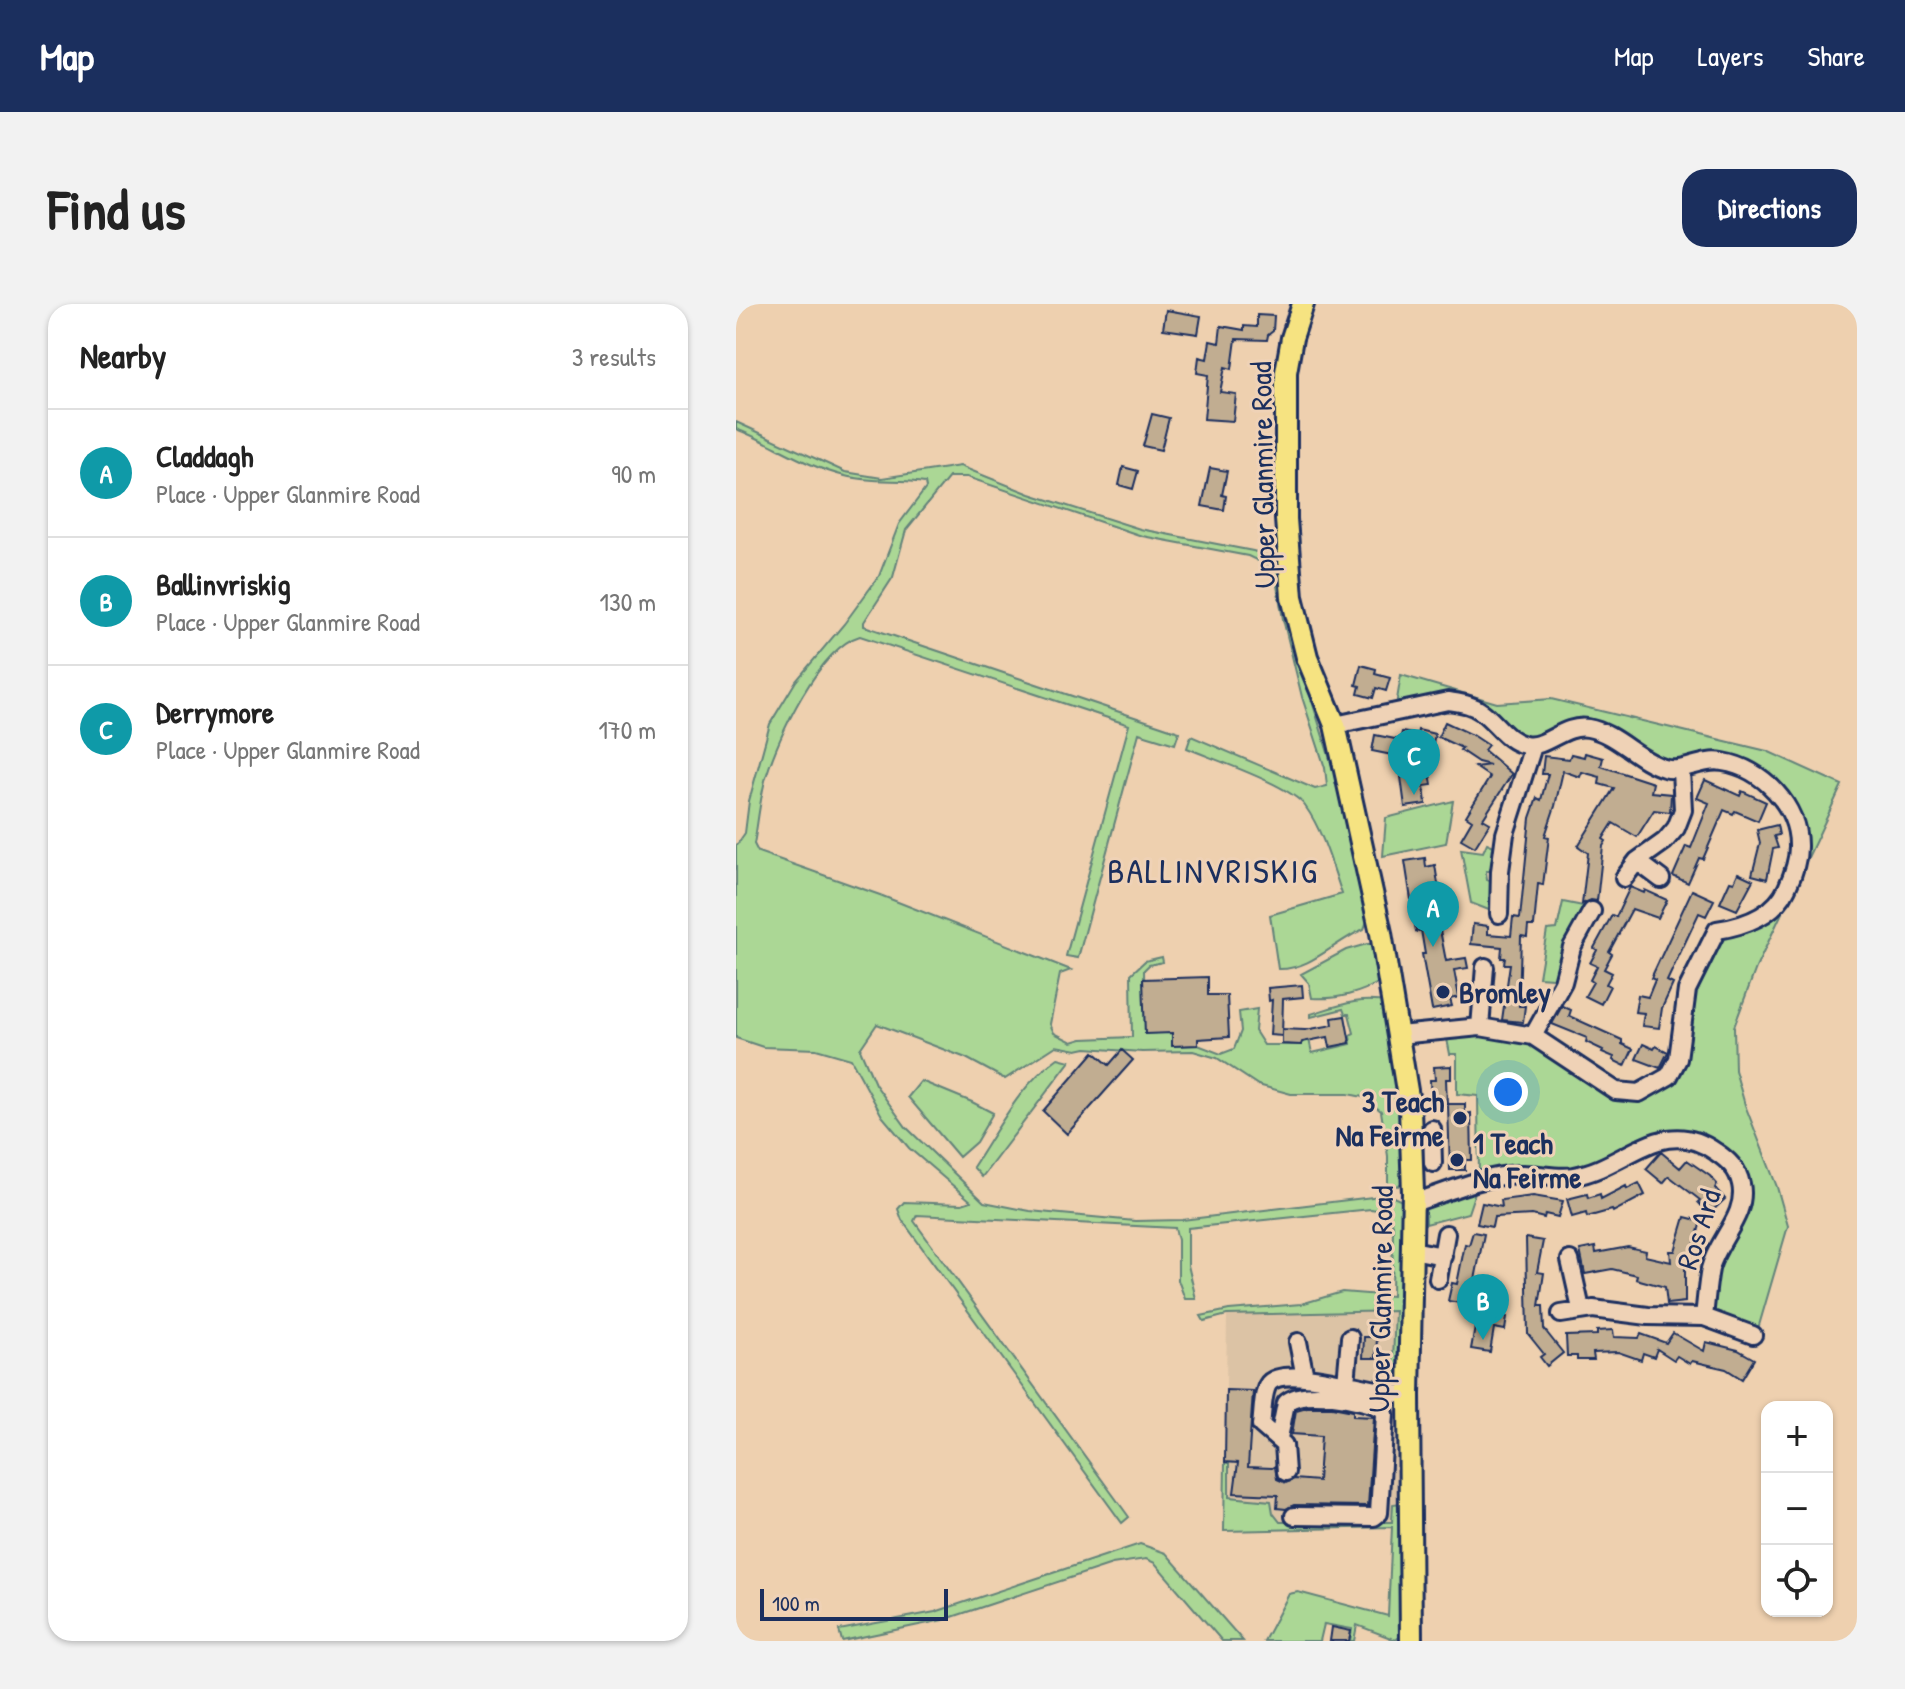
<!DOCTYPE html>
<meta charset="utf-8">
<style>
:root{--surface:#fff;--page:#f2f2f2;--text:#222;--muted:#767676;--line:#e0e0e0;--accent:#1b2f5e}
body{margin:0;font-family:"Patrick Hand",sans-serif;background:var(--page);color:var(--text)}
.controls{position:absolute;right:24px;bottom:24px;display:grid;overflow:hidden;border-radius:16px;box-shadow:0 2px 6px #0004}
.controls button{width:72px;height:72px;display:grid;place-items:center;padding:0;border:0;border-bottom:2px solid var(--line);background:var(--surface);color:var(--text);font:40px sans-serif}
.scale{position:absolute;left:24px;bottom:20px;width:188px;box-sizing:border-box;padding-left:8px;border:4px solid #1b2f5e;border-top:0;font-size:22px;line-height:28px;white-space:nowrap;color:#1b2f5e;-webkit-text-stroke:6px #efd2b6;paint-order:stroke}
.you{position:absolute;left:772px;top:788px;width:28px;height:28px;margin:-20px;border:6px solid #fff;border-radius:50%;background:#1a73e8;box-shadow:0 0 0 12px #1a73e833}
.badge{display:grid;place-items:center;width:52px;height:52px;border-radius:50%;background:var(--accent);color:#fff;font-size:26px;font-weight:700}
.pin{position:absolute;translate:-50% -66px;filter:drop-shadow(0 2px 4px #0008)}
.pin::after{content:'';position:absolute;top:42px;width:28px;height:24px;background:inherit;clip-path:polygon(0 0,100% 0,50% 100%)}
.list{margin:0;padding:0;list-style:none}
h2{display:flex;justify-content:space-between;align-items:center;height:104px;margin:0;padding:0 32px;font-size:34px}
h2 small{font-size:26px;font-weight:400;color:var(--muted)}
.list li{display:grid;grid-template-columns:52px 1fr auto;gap:24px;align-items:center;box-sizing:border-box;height:128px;padding:0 32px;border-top:2px solid var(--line)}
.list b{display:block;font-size:30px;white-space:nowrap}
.list p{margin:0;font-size:26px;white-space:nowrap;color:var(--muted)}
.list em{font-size:26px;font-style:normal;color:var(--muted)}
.icon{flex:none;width:44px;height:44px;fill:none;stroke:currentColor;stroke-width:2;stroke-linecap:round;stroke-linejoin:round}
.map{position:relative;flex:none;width:1121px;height:1337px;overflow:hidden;border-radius:24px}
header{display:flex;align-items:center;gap:48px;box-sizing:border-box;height:112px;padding:0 40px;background:var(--accent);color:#fff}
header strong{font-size:38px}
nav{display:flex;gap:44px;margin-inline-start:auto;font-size:28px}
.intro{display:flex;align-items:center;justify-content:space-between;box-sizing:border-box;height:192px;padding:0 48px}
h1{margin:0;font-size:56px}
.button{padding:20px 36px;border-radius:24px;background:var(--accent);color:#fff;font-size:28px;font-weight:700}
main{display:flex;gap:48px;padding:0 48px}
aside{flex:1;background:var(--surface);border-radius:24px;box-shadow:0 2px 6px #0004}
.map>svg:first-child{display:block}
.built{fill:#dcc3a5}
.green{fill:#abd795;stroke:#63837a;stroke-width:2}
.building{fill:#c1ad91;stroke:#1b2f5e;stroke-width:2}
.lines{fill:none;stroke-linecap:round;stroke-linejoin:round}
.minor-casing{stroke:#1b2f5e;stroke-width:22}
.major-casing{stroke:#1b2f5e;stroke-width:26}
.minor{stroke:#efd2b6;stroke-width:16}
.major{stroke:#f6e381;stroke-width:20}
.poi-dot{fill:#1b2f5e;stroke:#efd2b6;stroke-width:3}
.labels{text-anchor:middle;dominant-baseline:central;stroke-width:6;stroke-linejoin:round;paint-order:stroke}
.street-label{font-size:30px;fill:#1b2f5e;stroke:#efd2b6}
.poi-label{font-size:30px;font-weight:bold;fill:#1b2f5e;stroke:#efd2b6;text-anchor:start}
.quarter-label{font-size:34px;letter-spacing:2px;fill:#1b2f5e;stroke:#efd2b6}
</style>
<header>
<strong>Map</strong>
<nav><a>Map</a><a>Layers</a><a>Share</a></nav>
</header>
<div class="intro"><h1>Find us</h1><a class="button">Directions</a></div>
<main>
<aside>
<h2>Nearby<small>3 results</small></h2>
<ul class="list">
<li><span class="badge" style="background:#0f9aa8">A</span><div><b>Claddagh</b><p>Place · Upper Glanmire Road</p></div><em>90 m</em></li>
<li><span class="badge" style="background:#0f9aa8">B</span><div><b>Ballinvriskig</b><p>Place · Upper Glanmire Road</p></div><em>130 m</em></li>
<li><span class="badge" style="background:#0f9aa8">C</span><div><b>Derrymore</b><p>Place · Upper Glanmire Road</p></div><em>170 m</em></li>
</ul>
</aside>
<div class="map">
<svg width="1121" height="1337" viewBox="0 0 1121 1337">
<rect width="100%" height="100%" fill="#eed0af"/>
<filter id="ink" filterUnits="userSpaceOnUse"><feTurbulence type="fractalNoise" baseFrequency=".0125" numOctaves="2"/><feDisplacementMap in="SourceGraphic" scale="16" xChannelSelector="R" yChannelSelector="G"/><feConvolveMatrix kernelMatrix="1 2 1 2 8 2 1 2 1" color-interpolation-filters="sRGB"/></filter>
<g filter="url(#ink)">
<path class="built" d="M660 1007 656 1081 652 1094 663 1104 664 1199H657V1223L488 1227 491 1011Z"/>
<path class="green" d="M0 118 109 168 146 174 224 162 294 190 404 225 517 247 532 252 539 257 546 272 551 306 571 381 602 481 631 617 628 625C599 637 575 666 542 665L534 611 606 590C596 561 587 527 569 502 554 481 479 456 451 444L455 432 579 485 591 482 589 464 566 393 547 315 540 276 533 262 512 252 406 232 231 173H213L170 226 157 273 128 318V322L443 428 439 440 403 429 342 654 330 652 393 421 124 332C83 344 42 433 30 473 24 494 22 518 18 540L22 548 144 591 335 666 324 670 314 720 318 729 336 738 346 735 396 733 395 670 409 657 426 653 427 658 413 661 408 666 409 729H436L437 742 462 741 485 750 498 745 505 727 503 708 521 705 519 727 528 741H565L566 726H571L576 749 615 740 614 731 618 729 613 710H609L607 705 575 713V710C601 702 625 692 652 699L663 780 668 876 662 882 652 880V852L645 807 627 793 612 790H555L522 781 481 754 457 747 406 748 350 744 341 746 320 742 269 775 230 754 141 720 124 745 139 780 170 823 248 898 294 907 346 912 399 917 446 916 653 891 664 896 669 904 666 1031 662 1040 660 1082 656 1081 659 1007 491 1011 468 1017 465 1012 493 1006 565 1000 606 988 656 992 657 921 651 908 635 905 452 924V961L460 995H449L442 976V936L439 924 181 911 178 917 393 1213 386 1219 166 916 162 905 168 898 226 900 235 897 173 844 146 812 115 755 80 745 27 743 0 734V542L9 529 13 497 34 420 60 377 108 320 143 272 163 220 190 184 189 179C162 175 136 179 109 172 70 163 37 139 0 125Z
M665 371 761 399 815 395 1031 447 1106 481 1020 664 998 723 999 766 1009 801 1041 883 1052 922 1022 1025 974 1009 986 948 1012 884 956 831 847 866 743 873 742 792 721 790V750H714L710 730 747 728 797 737 884 792 933 776 951 686 981 626 1032 606 1062 540 1050 500 997 460 947 465 856 425 786 436 753 407 660 402Z
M717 497 710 539 647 552 650 514Z
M751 539 767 546 764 567H750L751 576 764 580 763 610 735 599 725 545 747 548Z
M827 598 847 602 826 649 827 667 816 674 803 673 811 626 821 625Z
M631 640H636L645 677C626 689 600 696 576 694L573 679 565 670 610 646Z
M322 754 334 757 246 873 237 863C263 824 283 781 322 754Z
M185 777 236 798 257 809 240 838 223 853 172 793Z
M741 882 732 909 690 920 689 898Z
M489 1158 493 1159V1193L535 1197 537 1209 544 1218H656L657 1200 664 1199 666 1209 663 1333 660 1336 621 1321 618 1337H614L616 1325 588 1320 584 1337H528L553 1290 562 1288 652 1312 656 1223 488 1227Z
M404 1240 430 1249 507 1337H486L419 1259 410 1255 376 1260 207 1316 106 1337 103 1326 199 1308Z"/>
<path class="building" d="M430 6 465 12 462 30 427 25Z
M521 11 538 12 537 27 532 31 531 36 500 35 496 65 489 63 484 88 500 90 497 117 468 115 472 71 461 69 463 53 471 55 474 37 483 39 485 22 508 26V22L521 23Z
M416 110 433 114 425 146 407 142Z
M387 163 402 167 397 185 383 181Z
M474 164 491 167 486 191 490 192 488 206 466 202Z
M625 361 640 365 639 370 654 374 650 387 640 384 637 394 622 390 624 382 620 381Z
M709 418 737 431 752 441 748 446 776 470 747 515 754 519 739 543 725 535 736 516 730 512 754 473 739 463 754 461 742 458 724 446 726 444 702 433Z
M682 426 699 430 695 448 682 446 681 451 657 446 656 451 636 447 639 431 664 436 666 428 681 431Z
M849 449 867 454 865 462 917 479 915 488 935 490 934 508 918 506 901 533 877 519 867 535 870 537 867 542 861 597 855 596 846 600 852 549 842 542 878 484 863 480 864 473 846 468 844 473 827 467 819 502 809 532 813 533 807 581 802 580 798 622H792L791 633 785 632 783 702H789L787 718 766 716 774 660H768L769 654H765L766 643 735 640 737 620 752 622V630L775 632 777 613 784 614 794 514 801 494 805 496 812 470H806L808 452 833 455 835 450 848 453Z
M694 469 696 481 688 482 690 500 669 503 665 473Z
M969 476 1004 492 1006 487 1030 498 1022 517 999 507 997 510 988 506 967 555 963 554 952 579 937 572 950 542 955 544 973 499 961 494Z
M1041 521 1043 531 1038 532 1042 544 1037 545 1031 575 1016 571 1024 539 1021 526Z
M689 554 690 563 699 561 709 624 704 626 710 657 730 654 732 664 718 666 723 693 714 695 716 702 696 706 686 650H689L685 626 680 628 669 557Z
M1002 569 1017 576 1001 606 984 599 994 577 998 578Z
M894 583 908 589 909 586 931 596 922 614 896 605 873 648 876 650 868 665 876 669 870 680 874 682 865 700 849 692 857 678 854 676 861 662 854 659 861 646 858 644 876 611 880 613Z
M956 586 978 596 970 612 963 609 931 677 937 680 926 704 923 724 906 722 908 709 899 708 902 691 912 693 919 676 915 674Z
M472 673V691H491L493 733 462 735V741L436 742V729L409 730 407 675Z
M566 681 567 693 547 695 546 732 534 731 536 696 533 697 532 684Z
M826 702 835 706 833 712 886 736V740L897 745 889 762 877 756 878 753 866 748 867 746 850 738 851 734 816 720Z
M609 712 614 739 594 743 592 733 566 738 565 741 546 740V725L569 726 597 721 596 714Z
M907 740 918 745 920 742 932 748 924 764 900 755Z
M386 746 397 756 331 830 307 807 358 748 373 761Z
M715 762V775H710L711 800 695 801 694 776H699L698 763Z
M712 800H729V810L735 809 736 856H729V866H714Z
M925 848 944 864 951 856 974 872 981 880 979 884 989 895 973 910 962 898 964 896 933 872 927 879 910 865Z
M903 879 909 891 877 908 876 906 851 913 850 909 836 913 831 895 851 890 852 894 864 890 865 895 890 882 891 885Z
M797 892 827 897 822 913 809 910 808 914 796 911 758 913 756 923 741 920 746 899 766 903 765 896Z
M949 913 965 917 954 958H949V998L931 1000 929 983 900 975 901 971 876 965 849 970 844 946 859 943 860 949 892 943 910 947 909 952 935 958 934 947H939Z
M737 928 748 930 736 991 731 990 730 1000 712 997 716 979 721 980 729 940 733 941Z
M790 934 807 937 801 968 808 969 803 1002H807L808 1025 827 1049 811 1062 804 1053 808 1050 792 1030Z
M755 1010 771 1013 769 1026 758 1024 754 1048 735 1045 740 1018 754 1020Z
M877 1026 878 1033 903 1034 905 1030 930 1039 937 1029 968 1047 970 1038 1002 1046 1018 1055 1006 1075 990 1065 956 1057 954 1060 941 1052 938 1056 921 1045 918 1053 907 1049 905 1056 882 1048 857 1049 858 1056H841V1052H831L830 1032 861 1031V1027Z
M628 1033H641L640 1054H627Z
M490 1086 517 1087 512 1163 536 1164 539 1162 541 1175 550 1179 558 1175 582 1177 585 1132 556 1130 560 1106 571 1103H596L617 1107V1112L638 1113 632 1202 558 1201 550 1205 541 1204 542 1191 498 1189 502 1159 489 1158Z
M596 1323 615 1327 613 1337H594Z"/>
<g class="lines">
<g class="minor-casing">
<path id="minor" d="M599 421 712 397C724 399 736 400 746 408 761 419 770 437 789 441 810 445 827 420 852 424 880 429 901 456 928 464 947 470 964 454 987 458 1026 464 1063 502 1062 543 1062 557 1057 571 1051 584 1039 611 1008 622 981 626L951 686 942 755 933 772 903 789 880 787 797 732 744 723 663 731
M901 557 925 575
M888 574 901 557 929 537 940 524 947 506 945 466
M763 610 764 567 769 530 797 442
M744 723 749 663
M797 732 827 678 836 643 856 607
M696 825 697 859
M677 899C711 888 747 872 783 870 802 869 820 875 838 872 889 864 927 809 980 848 992 856 1002 865 1005 880 1012 911 981 936 974 965 971 980 970 997 968 1013
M676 946 707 952
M834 956 845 1005
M702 975 710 930
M825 1010 857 1005 912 1012 968 1013 1017 1031
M562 1038 569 1073
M610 1079 614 1034
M543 1134 550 1099C567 1083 627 1095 646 1104L649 1110 643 1209 638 1213 558 1212
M550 1168 548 1141 525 1121C527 1110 526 1088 533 1079 551 1059 645 1091 673 1091"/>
</g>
<g class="major-casing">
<path id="major" d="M567 0 556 34 550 68V215L556 293 571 353 599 421 645 629 674 805 677 888 673 1091 675 1337"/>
</g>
<use href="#minor" class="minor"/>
<use href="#major" class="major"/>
</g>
</g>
<g class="poi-dot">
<circle cx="707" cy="688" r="8"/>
<circle cx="724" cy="814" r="8"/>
<circle cx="721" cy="856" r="8"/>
</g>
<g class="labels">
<g class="street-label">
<text transform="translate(526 171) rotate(-91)">Upper Glanmire Road</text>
<text transform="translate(962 925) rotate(-72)">Ros Ard</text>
<text transform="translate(644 995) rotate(-89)">Upper Glanmire Road</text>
</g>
<g class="poi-label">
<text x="723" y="688">Bromley</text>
<text x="708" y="797" text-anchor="end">3 Teach<tspan x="708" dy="34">Na Feirme</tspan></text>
<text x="737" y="839">1 Teach<tspan x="737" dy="34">Na Feirme</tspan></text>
</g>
<g class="quarter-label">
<text x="477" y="567">BALLINVRISKIG</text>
</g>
</g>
</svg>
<div class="controls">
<button>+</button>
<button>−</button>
<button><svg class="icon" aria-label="locate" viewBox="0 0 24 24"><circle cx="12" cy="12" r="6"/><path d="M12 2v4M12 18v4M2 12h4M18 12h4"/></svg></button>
</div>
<div class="scale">100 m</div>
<div class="you"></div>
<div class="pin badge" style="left:697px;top:643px;background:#0f9aa8">A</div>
<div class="pin badge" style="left:747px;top:1036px;background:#0f9aa8">B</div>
<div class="pin badge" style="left:678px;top:491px;background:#0f9aa8">C</div>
</div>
</main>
